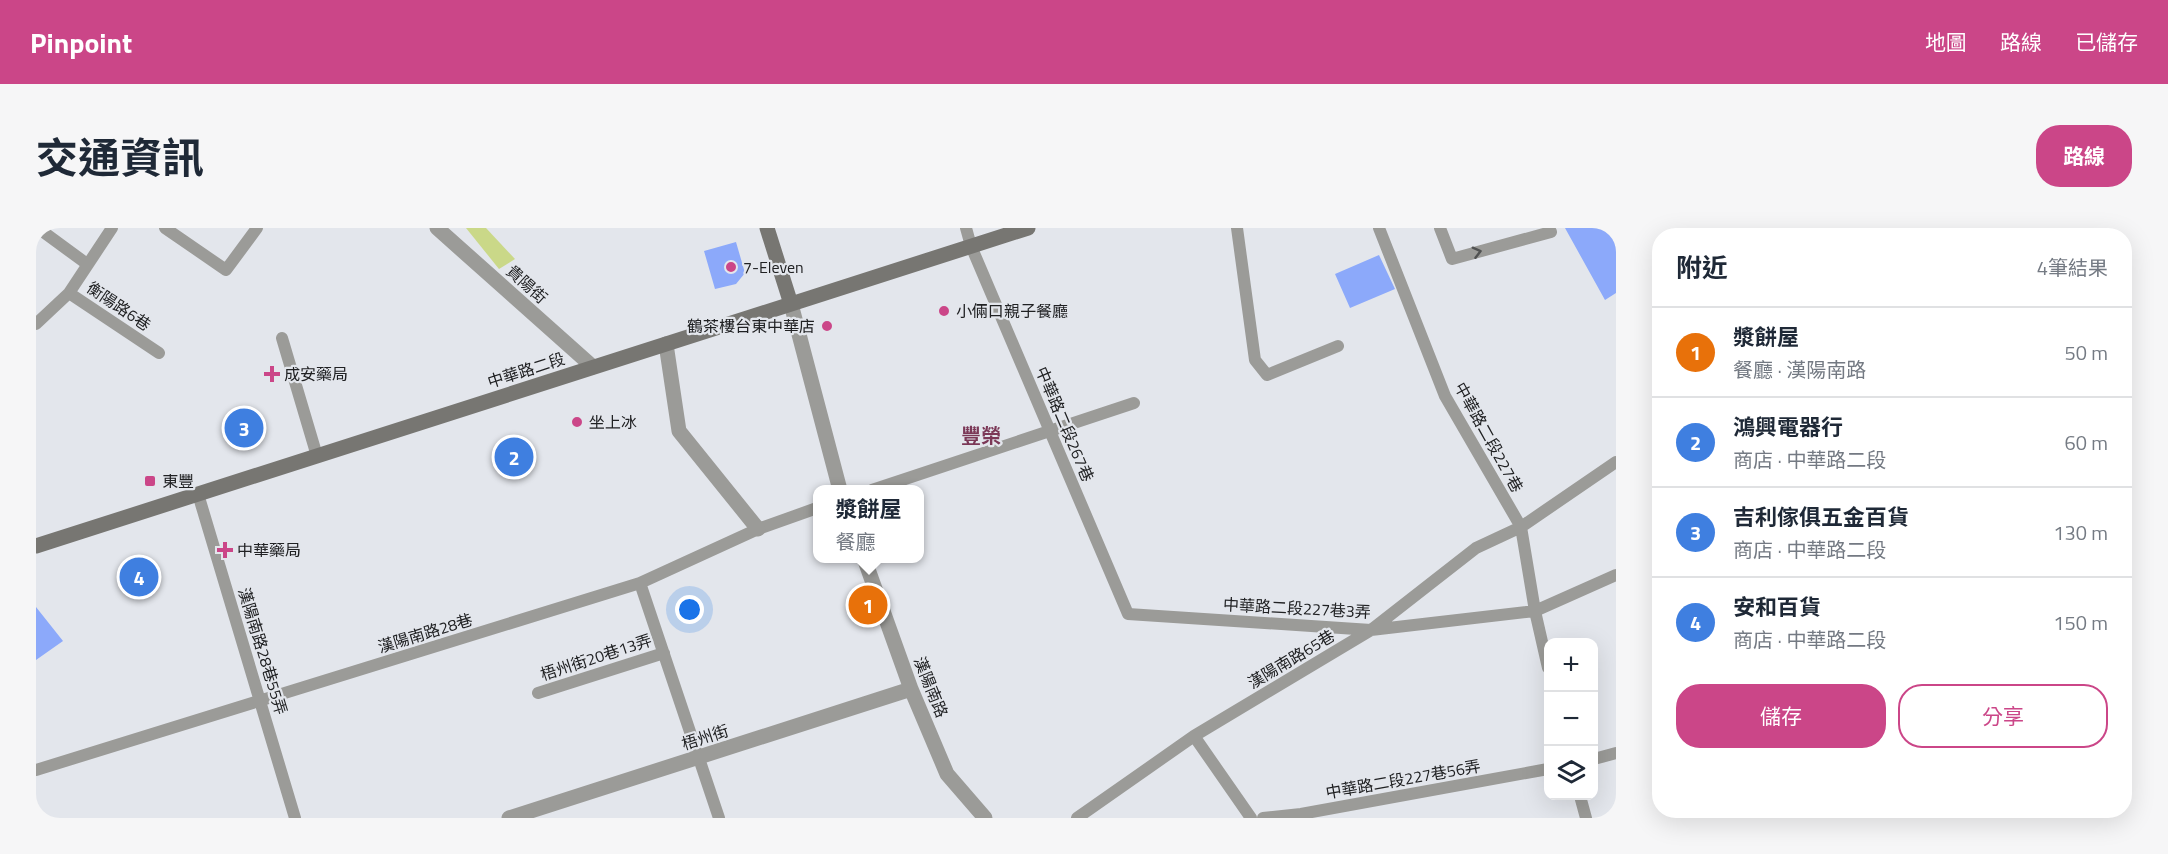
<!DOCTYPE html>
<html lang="zh-TW">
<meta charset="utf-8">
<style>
:root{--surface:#fff;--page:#f6f6f7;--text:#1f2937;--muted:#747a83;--line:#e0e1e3;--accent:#cb4688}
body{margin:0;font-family:"Titillium Web","Noto Sans TC",sans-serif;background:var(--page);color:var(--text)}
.controls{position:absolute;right:18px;bottom:18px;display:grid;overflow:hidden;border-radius:12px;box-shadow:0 6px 24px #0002}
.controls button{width:54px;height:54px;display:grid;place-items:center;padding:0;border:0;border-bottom:2px solid var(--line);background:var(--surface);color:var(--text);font:30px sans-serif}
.you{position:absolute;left:654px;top:382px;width:21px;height:21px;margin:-15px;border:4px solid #fff;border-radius:50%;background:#1a73e8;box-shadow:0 0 0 9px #1a73e833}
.badge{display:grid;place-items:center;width:39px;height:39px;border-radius:50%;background:var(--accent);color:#fff;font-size:20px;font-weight:700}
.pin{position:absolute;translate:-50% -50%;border:3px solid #fff;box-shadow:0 2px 6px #0006}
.popup{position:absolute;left:777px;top:257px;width:111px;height:78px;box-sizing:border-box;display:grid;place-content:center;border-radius:12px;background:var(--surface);filter:drop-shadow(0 2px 4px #0005);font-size:20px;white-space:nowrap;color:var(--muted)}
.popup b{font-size:22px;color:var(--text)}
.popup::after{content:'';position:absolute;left:50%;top:100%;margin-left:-12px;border:12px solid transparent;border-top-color:var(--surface)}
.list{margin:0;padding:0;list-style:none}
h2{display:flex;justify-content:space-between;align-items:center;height:78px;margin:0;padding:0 24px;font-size:26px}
h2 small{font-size:20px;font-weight:400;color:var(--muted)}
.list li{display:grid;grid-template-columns:39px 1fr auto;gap:18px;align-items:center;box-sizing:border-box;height:90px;padding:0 24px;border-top:2px solid var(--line)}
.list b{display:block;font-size:22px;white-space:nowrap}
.list p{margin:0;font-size:20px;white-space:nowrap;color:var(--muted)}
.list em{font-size:20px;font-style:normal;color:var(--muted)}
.actions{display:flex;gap:12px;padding:18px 24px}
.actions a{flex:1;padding:14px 0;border:2px solid var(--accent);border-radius:24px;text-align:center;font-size:21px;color:var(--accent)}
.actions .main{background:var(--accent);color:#fff}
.icon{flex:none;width:33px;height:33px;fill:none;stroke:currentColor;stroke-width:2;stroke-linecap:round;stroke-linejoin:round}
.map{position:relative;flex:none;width:1580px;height:590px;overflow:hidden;border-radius:24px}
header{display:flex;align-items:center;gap:36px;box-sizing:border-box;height:84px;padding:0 30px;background:var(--accent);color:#fff}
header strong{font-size:28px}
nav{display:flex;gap:33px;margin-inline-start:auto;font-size:21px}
.intro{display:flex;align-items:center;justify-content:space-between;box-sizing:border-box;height:144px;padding:0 36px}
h1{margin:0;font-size:42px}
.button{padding:15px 27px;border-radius:24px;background:var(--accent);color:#fff;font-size:21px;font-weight:700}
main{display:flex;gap:36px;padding:0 36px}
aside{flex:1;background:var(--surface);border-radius:24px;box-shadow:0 6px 24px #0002}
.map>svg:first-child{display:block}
.green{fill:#cad888}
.building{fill:#8ca9fa}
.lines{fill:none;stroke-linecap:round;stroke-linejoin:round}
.lane{stroke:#9b9b98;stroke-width:12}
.street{stroke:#9b9b98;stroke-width:15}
.secondary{stroke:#777672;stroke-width:15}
.oneway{stroke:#515252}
.poi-dot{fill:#cb4688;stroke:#e3e6ec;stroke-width:2}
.labels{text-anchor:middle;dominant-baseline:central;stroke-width:4.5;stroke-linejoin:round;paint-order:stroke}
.poi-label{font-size:16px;fill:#202123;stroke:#e3e6ec;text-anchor:start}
.street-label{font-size:16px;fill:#202123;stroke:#e3e6ec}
.quarter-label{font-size:20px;font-weight:bold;fill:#7b3857;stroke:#e3e6ec}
</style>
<header>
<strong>Pinpoint</strong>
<nav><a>地圖</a><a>路線</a><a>已儲存</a></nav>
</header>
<div class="intro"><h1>交通資訊</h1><a class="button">路線</a></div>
<main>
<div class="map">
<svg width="1580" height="590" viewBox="0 0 1580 590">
<rect width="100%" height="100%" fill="#e3e6ec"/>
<path class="green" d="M430 0H450L479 31 463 41Z"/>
<path class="building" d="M1529 0H1580V65L1569 72Z
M700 14 709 45 700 56 679 61 668 23Z
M1343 27 1359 61 1314 80 1299 46Z
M0 379 27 413 0 432Z"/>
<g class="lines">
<path class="lane" d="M2 0 51 36
M129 0 190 42 221 0
M930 0 935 18 1092 386 1335 402 1499 383 1580 347
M1201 0 1219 132 1231 147 1302 118
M1343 0 1409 168 1485 299 1499 383 1512 440
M1404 0 1416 31 1515 4 1513 0
M33 65 123 125
M0 96 33 65 76 0
M246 110 281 228
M836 262 1098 175
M162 266 259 590
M604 355 683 590
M502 465 628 425
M1158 508 1215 590
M1558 531 1580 525
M0 542 604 355 722 301 781 280
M1544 568 1550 590
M1041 590 1158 508 1335 402 1440 320 1485 299 1580 234
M1227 590 1265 586 1512 541"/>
<path class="street" d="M401 0 557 139
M755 76 804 262
M630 116 643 203 722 301
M828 330 875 461 911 546 949 590
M473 590 875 461"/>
<path class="secondary" d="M731 0 755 76
M0 318 992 0"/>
</g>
<defs><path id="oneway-chevron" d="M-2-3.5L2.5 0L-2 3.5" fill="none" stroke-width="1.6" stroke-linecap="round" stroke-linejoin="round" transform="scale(1.5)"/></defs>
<use class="oneway" href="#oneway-chevron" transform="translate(1441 24) rotate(-15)"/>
<g class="poi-dot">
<circle cx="695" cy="39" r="6"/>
<circle cx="908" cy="83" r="6"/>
<circle cx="791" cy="98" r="6"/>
<path d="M233 137h6v6h6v6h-6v6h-6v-6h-6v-6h6z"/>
<circle cx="541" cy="194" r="6"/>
<rect x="108" y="247" width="12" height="12" rx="3"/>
<path d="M186 313h6v6h6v6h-6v6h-6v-6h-6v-6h6z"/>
</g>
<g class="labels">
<g class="poi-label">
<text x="707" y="39">7-Eleven</text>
<text x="920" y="83">小倆口親子餐廳</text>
<text x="779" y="98" text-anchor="end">鶴茶樓台東中華店</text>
<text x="248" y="146">成安藥局</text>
<text x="553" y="194">坐上冰</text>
<text x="126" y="253">東豐</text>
<text x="201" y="322">中華藥局</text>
</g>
<g class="street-label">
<text transform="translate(491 56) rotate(42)">貴陽街</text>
<text transform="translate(83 78) rotate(34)">衡陽路6巷</text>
<text transform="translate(490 142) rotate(-18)">中華路二段</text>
<text transform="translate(1029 196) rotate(67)">中華路二段267巷</text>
<text transform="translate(1453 209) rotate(61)">中華路二段227巷</text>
<text transform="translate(1261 380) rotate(3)">中華路二段227巷3弄</text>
<text transform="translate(389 405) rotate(-17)">漢陽南路28巷</text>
<text transform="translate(227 423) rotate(73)">漢陽南路28巷55弄</text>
<text transform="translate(560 429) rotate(-18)">梧州街20巷13弄</text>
<text transform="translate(1255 431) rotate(-31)">漢陽南路65巷</text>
<text transform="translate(895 459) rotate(68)">漢陽南路</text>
<text transform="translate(669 509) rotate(-18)">梧州街</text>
<text transform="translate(1367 551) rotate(-10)">中華路二段227巷56弄</text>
</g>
<g class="quarter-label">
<text x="945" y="207">豐榮</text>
</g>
</g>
</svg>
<div class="controls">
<button>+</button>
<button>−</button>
<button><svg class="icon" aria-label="layers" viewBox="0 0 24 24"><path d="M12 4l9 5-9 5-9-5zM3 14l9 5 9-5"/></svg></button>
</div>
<div class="you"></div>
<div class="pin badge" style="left:832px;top:377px;background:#e8710a">1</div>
<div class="popup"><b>漿餅屋</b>餐廳</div>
<div class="pin badge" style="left:478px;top:229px;background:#3f7fe0">2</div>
<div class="pin badge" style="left:208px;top:200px;background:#3f7fe0">3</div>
<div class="pin badge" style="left:103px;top:349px;background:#3f7fe0">4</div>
</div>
<aside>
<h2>附近<small>4筆結果</small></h2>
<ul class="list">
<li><span class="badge" style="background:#e8710a">1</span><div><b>漿餅屋</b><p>餐廳 · 漢陽南路</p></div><em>50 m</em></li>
<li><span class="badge" style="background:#3f7fe0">2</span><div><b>鴻興電器行</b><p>商店 · 中華路二段</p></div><em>60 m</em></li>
<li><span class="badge" style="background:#3f7fe0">3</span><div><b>吉利傢俱五金百貨</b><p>商店 · 中華路二段</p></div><em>130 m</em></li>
<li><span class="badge" style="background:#3f7fe0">4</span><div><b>安和百貨</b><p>商店 · 中華路二段</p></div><em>150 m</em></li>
</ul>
<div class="actions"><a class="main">儲存</a><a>分享</a></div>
</aside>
</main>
